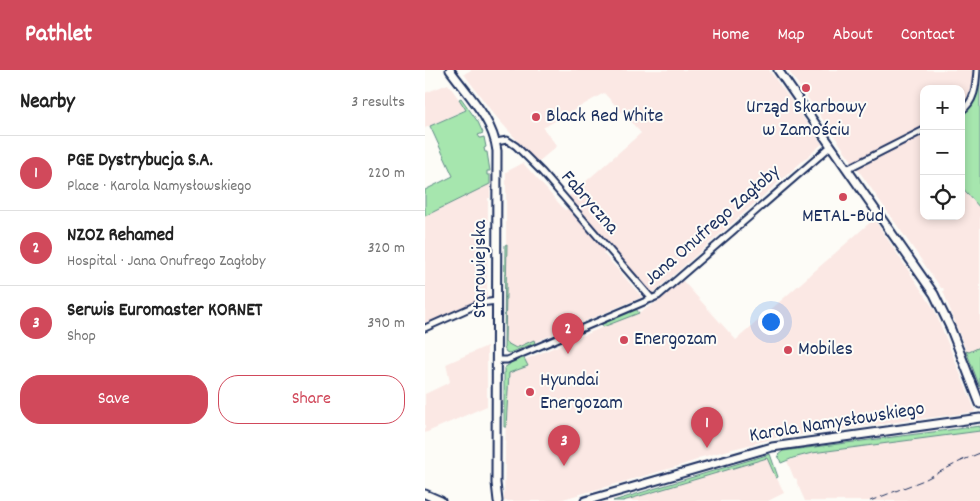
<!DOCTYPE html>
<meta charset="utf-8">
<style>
:root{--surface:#fff;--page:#f6f6f6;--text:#222;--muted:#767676;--line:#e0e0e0;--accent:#d1495b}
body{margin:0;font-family:Dekko,sans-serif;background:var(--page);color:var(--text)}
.controls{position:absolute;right:15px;top:15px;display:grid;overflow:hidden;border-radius:10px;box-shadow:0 2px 8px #0003}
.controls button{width:45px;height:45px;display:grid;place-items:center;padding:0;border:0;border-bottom:1px solid var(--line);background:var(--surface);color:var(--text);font:25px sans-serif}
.you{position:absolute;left:345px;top:251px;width:18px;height:18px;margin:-12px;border:4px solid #fff;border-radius:50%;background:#1a73e8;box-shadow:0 0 0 8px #1a73e833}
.badge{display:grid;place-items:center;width:32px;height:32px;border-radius:50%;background:var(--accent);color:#fff;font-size:16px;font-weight:700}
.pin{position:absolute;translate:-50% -41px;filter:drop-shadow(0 1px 2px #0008)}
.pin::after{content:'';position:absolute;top:26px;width:18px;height:15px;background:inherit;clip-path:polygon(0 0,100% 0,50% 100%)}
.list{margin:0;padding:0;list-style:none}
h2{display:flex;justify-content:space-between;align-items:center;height:65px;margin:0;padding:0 20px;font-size:21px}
h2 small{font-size:16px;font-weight:400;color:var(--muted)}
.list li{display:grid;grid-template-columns:32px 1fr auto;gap:15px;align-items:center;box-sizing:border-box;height:75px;padding:0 20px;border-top:1px solid var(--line)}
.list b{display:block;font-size:19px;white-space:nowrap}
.list p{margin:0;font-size:16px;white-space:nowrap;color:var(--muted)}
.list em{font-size:16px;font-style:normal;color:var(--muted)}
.actions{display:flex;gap:10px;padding:15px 20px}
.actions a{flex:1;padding:11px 0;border:1px solid var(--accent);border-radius:20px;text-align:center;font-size:18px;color:var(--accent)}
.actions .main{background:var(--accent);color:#fff}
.icon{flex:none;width:28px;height:28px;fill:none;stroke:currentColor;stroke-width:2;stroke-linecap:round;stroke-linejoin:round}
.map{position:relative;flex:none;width:555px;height:431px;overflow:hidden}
header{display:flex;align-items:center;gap:30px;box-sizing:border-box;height:70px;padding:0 25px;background:var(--accent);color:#fff}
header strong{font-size:24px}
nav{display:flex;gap:28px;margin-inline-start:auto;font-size:18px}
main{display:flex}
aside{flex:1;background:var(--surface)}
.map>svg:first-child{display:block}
.built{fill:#fbe8e4}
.green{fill:#a6e6ae;stroke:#608a86}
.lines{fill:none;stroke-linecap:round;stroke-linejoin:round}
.street-casing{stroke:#1b2f5e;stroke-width:9}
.secondary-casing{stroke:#1b2f5e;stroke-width:11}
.street{stroke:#fdfcf7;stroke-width:5}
.secondary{stroke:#fdfcf7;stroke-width:7}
.rail{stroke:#1b2f5e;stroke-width:1;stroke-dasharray:8 4;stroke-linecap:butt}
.poi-dot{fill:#d1495b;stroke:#fdfcf7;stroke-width:2}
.labels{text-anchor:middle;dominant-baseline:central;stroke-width:4;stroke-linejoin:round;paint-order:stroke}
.poi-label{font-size:20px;fill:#1b2f5e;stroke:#fdfcf7;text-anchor:start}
.street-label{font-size:20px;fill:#1b2f5e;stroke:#fdfcf7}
</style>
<header>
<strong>Pathlet</strong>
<nav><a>Home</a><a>Map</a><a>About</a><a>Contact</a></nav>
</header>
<main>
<aside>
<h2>Nearby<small>3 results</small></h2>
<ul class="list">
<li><span class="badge">1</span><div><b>PGE Dystrybucja S.A.</b><p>Place · Karola Namysłowskiego</p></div><em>220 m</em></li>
<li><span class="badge">2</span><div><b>NZOZ Rehamed</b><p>Hospital · Jana Onufrego Zagłoby</p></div><em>320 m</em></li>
<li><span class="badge">3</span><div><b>Serwis Euromaster KORNET</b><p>Shop</p></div><em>390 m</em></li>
</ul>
<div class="actions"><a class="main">Save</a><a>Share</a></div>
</aside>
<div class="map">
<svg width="555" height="431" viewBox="0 0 555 431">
<rect width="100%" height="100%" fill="#fdfcf7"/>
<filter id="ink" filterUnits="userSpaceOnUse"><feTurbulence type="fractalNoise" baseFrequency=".02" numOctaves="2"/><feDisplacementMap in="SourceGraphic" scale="10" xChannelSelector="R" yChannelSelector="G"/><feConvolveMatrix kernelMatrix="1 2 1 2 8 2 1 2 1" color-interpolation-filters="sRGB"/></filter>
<g filter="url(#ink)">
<path class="built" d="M46 0H344L397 74 227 224 142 128 216 63 179 23 118 58 132 76 112 93 67 42 39 4Z
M363 0H549L548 20 542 34 536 39V19H499V58L493 65 499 72V146H536V116L555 138V309L544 282 541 281 518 221 519 220 518 218H516Z
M23 14 41 39 0 58V23Z
M98 93 140 140 145 138 182 180 178 183 217 227 110 272 109 271 91 279 80 273V269L81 223V102Z
M65 114V128H63L62 228 0 256V146Z
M449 149 509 239 550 340 549 342 351 368 273 388 272 390 254 396 131 431H79L82 297 217 241 232 232 257 210 311 270Z
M62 276V336L0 363V324L25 312 21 294Z
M555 361V431H380L372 413V409L369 408 362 391 387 383Z
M342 388 359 423 343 431H198Z"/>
<path class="green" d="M554 0H555V138L536 116V43L547 33Z
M36 28 53 52 58 63 53 65 55 68 59 67 61 77 59 78 60 82H62L65 101H62V105H65V114L0 146V120L28 106 5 56 41 40 34 29Z
M82 174 80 272 91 278 109 270 110 273 84 283 81 282 79 278 80 175Z
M211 239 214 243 178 257 177 254 178 252Z
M555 277V317L541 281 544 282Z
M94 287 99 288 103 296 84 303 81 357H79V298L85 294V291Z
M555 356V361L387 383 368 388 356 393 353 385 358 381Z
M345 384 353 407 351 408 342 388 198 431H188Z"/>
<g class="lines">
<g class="street-casing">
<path id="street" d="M536 41C550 32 551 15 552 0
M71 72 82 70 91 76 117 102 227 229
M422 99 499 60
M0 258 56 233 72 231
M72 290H82L233 226 406 76"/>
</g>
<g class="secondary-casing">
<path id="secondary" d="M25 0C43 25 68 49 72 81L71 413 73 431
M353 0 509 224 525 257 555 334
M0 424 16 431
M160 431 347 377 555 348"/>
</g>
<use href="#street" class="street"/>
<use href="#secondary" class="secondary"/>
<path class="rail" d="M536 391 555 383
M445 431 499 410 542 388"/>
</g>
</g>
<g class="poi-dot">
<circle cx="381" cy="18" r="5"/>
<circle cx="111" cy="47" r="5"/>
<circle cx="418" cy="127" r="5"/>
<circle cx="199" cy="270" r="5"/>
<circle cx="363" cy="280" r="5"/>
<circle cx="105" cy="322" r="5"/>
</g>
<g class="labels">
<g class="poi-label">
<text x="381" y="38" text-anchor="middle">Urząd Skarbowy<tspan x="381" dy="23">w Zamościu</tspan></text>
<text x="121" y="47">Black Red White</text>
<text x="418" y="147" text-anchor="middle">METAL-Bud</text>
<text x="209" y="270">Energozam</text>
<text x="373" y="280">Mobiles</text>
<text x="115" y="311">Hyundai<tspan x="115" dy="23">Energozam</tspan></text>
</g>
<g class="street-label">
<text transform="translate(164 133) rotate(49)">Fabryczna</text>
<text transform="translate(288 156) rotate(-41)">Jana Onufrego Zagłoby</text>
<text transform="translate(56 199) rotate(-90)">Starowiejska</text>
<text transform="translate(412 353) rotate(-9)">Karola Namysłowskiego</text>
</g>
</g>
</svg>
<div class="controls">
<button>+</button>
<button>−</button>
<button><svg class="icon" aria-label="locate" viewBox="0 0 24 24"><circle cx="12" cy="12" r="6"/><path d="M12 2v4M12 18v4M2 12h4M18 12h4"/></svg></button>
</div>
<div class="you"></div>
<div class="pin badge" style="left:282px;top:378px">1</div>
<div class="pin badge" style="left:143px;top:284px">2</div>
<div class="pin badge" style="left:139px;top:396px">3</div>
</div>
</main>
